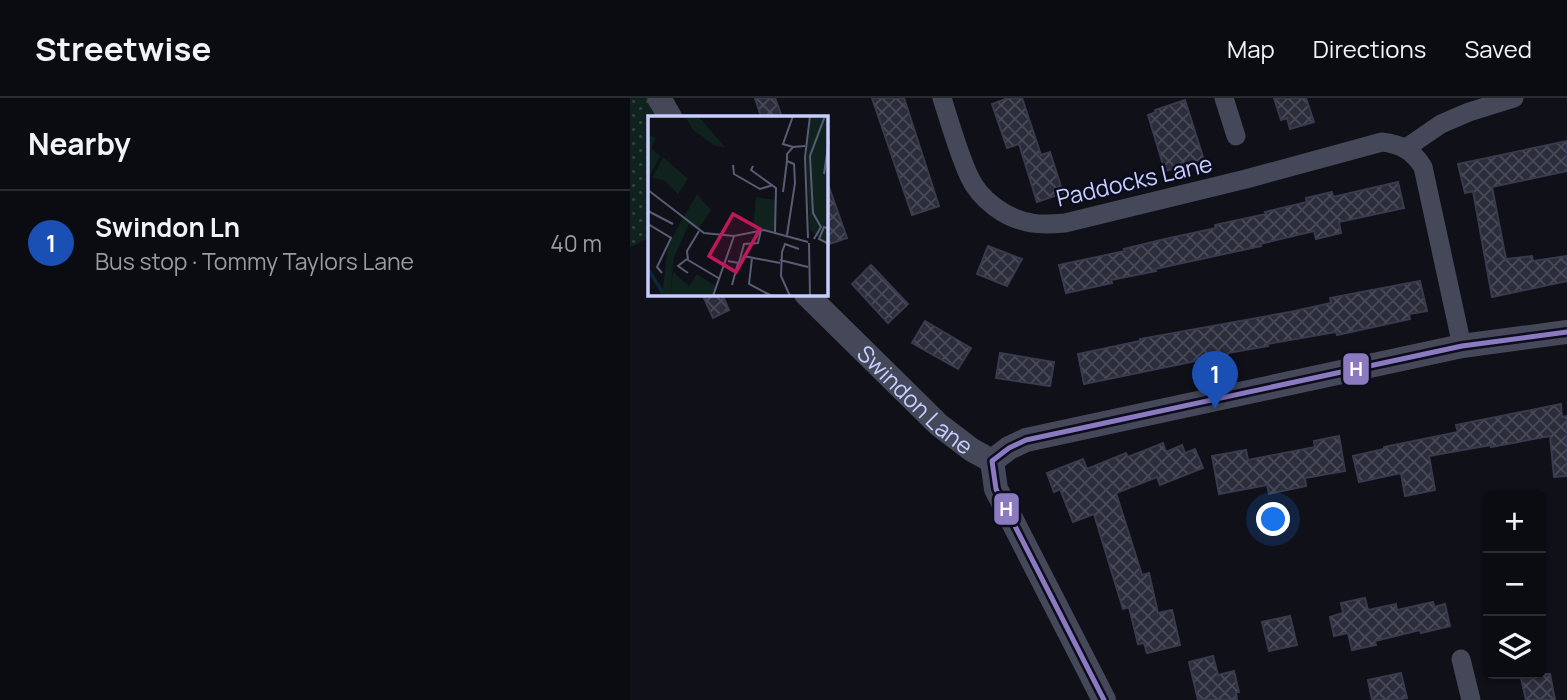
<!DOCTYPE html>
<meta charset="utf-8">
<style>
:root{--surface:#0b0c12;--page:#191a20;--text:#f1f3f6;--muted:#9a9b9f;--line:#2b2c32;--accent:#878cae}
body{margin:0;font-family:Manrope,sans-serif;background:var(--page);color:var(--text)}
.controls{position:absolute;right:21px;bottom:21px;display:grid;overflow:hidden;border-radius:10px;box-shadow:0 2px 5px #0004}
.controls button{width:63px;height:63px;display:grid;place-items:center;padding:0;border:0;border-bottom:2px solid var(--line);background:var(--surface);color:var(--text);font:35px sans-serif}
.you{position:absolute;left:644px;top:422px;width:24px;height:24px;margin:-18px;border:5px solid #fff;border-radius:50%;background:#1a73e8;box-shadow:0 0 0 10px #1a73e833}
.badge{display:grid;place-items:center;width:46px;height:46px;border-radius:50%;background:var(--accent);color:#fff;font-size:23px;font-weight:700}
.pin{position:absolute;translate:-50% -58px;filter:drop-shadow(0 2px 4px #0008)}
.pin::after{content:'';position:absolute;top:37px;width:24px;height:21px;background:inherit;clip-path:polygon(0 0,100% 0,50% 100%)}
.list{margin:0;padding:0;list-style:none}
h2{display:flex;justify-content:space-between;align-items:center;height:91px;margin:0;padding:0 28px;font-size:30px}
h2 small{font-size:23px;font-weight:400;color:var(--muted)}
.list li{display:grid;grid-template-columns:46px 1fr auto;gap:21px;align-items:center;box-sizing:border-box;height:105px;padding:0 28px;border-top:2px solid var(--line)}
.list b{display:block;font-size:26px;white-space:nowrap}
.list p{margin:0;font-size:23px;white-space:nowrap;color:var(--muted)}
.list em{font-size:23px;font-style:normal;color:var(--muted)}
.icon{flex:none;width:38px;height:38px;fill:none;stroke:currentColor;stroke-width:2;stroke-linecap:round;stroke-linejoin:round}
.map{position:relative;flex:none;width:937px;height:602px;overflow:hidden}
header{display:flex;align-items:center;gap:42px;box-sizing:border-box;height:98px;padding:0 35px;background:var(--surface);border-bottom:2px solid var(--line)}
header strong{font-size:33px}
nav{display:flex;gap:38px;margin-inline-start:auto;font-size:24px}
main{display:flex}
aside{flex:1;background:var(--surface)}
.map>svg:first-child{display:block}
.grass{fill:url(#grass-dots)}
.building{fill:url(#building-cross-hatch);stroke:#393a4d;stroke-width:2}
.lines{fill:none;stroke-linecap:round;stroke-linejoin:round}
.minor{stroke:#444859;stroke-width:19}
.tertiary{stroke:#444859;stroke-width:24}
.bus-1-casing{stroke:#0b0c1c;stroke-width:10}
.bus-1{stroke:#8c7ac1;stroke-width:5}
.labels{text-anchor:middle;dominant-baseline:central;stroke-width:5;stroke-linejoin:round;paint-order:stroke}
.street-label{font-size:23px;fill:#c7cefe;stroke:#0b0c1c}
.inset-river{fill:none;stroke:#0b2738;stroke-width:3.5}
.inset-road{fill:none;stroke:#595c74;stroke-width:2}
.view{fill:#c2185b;fill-opacity:0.15;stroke:#c2185b;stroke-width:3.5}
.inset-edge{fill:none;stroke:#c7cefe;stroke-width:3.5}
.line-badge{stroke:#0b0c1c;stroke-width:2.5}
.badge-label{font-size:19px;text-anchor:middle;font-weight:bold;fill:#fff}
</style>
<header>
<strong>Streetwise</strong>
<nav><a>Map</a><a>Directions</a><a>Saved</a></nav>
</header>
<main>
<aside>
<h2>Nearby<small></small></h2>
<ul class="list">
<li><span class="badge" style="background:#1a4fb4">1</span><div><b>Swindon Ln</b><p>Bus stop · Tommy Taylors Lane</p></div><em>40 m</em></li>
</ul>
</aside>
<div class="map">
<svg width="937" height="602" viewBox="0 0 937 602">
<defs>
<pattern id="grass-dots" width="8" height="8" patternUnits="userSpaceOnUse" patternTransform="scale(1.75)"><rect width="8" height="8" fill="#0f221e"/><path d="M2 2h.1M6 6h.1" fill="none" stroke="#304140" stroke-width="1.8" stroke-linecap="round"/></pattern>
<pattern id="building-cross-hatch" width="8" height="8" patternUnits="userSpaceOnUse" patternTransform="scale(1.75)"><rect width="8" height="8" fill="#2c2d3b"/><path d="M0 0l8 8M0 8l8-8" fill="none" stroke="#494a58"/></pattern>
</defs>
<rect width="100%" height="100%" fill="#0f1018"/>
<path class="grass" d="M0 0H27L36 19H19V140L0 149Z"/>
<path class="building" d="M125 0H145L152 19H131Z
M242 0H274L309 108 282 117Z
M378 0H392L411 57 420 54 433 95 407 104 389 46 377 50 362 6Z
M644 0H676L684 24 660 31 657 20 651 22Z
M555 2 574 62 535 73 518 17 526 14 525 12Z
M937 43V73L862 89 876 161 902 158 903 163 937 158V183L862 199 843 93 835 95 828 66Z
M768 84 774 110 709 124 711 135 686 141 684 133 630 146 631 148 525 171 526 173 481 182 482 185 436 195 429 167 495 153 494 151 535 141 586 130 585 127 636 116 635 114 677 104 676 100 702 94 703 99Z
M196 89H199L217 140 196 147Z
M358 148 392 161 377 188 347 176Z
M241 167 278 206 258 225 222 186Z
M790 183 797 213 779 216 780 221 707 237 706 234 637 246 638 248 598 255V256L556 265 454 286 448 256 510 243V241L660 214 701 205 700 200Z
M72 196H92L99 212 83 220Z
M295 223 341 250 328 271 282 245Z
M370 255 424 264 420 288 366 280Z
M931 306 932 319 937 318V378L924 379 920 338 861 349V347L799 358 805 392 775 398 771 375 729 384 723 358 754 351V349L828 334 826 327Z
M709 338 715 373 675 380 676 388 639 396 637 387 589 396 582 358 616 352 618 362 685 349 684 343Z
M533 345 536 354 552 347 555 355 565 351 573 370 530 387 527 379 486 395 512 477 519 475 528 515 542 512 550 547 517 555 514 545 508 546 499 509 493 511 464 416 443 424 430 391 424 394 417 375 453 361 457 371 496 355 498 359Z
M735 500 738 512 766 506 767 512 803 504 804 509 815 506 820 528 791 535 790 532 745 543 746 547 722 552 718 535 704 538 700 519 713 515 711 505Z
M660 518 667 547 639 553 632 524Z
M583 558 588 577 604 573 609 594H606L607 602H568L559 564Z
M771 575 777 600 766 602H742L738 582Z
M890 576H920L925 602H896Z"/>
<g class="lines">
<path class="minor" d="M312 0C320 25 328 54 339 78 350 102 376 121 402 125 413 127 424 126 435 125L616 81 752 44C771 46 783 53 793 69L832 248
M594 0 606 38
M776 50 811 26 839 14 884 0
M831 561 841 602"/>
<g class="tertiary">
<path d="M29 0 40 19"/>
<path id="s1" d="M176 196 309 327 342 352 362 363"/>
<path d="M362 363 379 350 396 342 832 248 937 234"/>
<path d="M362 363 366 391 474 602"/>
</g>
<g class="bus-1-casing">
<path id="bus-1" d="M474 602 366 391 362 363 379 350 396 342 832 248 937 234"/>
</g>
<use href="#bus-1" class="bus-1"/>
</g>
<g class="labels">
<g class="street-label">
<text transform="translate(504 82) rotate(-13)">Paddocks Lane</text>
<text stroke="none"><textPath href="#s1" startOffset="152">Swindon Lane</textPath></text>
</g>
</g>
<g transform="translate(18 18)">
<rect width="180" height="180" fill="#0f1018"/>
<path d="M37 0H50L77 31 67 30 45 14ZM0 19 8 22 3 32 12 40 1 62ZM15 41 40 63 30 78 16 64 4 62ZM108 81 128 84 127 115 105 114Z" fill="#0f221e"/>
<path d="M49 78 63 94 50 114 41 108 26 141 22 180H14L20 129Z" fill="#0f221e"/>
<path d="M163 0H180V131L162 114 158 40ZM25 156 41 170 49 158 69 171 66 178 69 180H22Z" fill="#0f221e"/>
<path class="inset-river" d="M0 153 15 177"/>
<path class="inset-road" d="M145 0 135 28 145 31M85 49 86 58 112 73 125 69M105 50 103 54 128 72 127 116M176 58 181 24M0 74 56 117 86 120 116 114 160 126M135 76 139 45M0 95 25 108M0 108 23 122 9 151 14 157M181 113 176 111 171 123 181 128M51 115 39 135 40 144 72 163M139 119 147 67 146 48 139 45V38L145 31 157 30M160 122 157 41 162 0M166 123 173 111 165 97 162 40 177 0M161 127 162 180M95 140 132 147M104 142 101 168 124 180M39 143 30 150 40 157M132 144 160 151M80 145 91 147 96 128 110 127 113 114M84 169 90 147M65 180 86 120M142 180 133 160 134 136 137 128 151 133"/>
<path class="view" d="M85 98 112 113 88 156 61 140Z"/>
<rect width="180" height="180" class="inset-edge"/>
</g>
<g class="line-badge">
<rect x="712" y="254" width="28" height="34" rx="7" fill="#8c7ac1"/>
<rect x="363" y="394" width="27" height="34" rx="7" fill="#8c7ac1"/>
</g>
<g class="badge-label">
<text x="726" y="278">H</text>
<text x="376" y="418">H</text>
</g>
</svg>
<div class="controls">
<button>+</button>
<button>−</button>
<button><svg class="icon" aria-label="layers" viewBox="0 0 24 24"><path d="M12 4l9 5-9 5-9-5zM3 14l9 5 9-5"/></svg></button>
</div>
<div class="you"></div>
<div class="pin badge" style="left:585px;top:311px;background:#1a4fb4">1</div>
</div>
</main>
